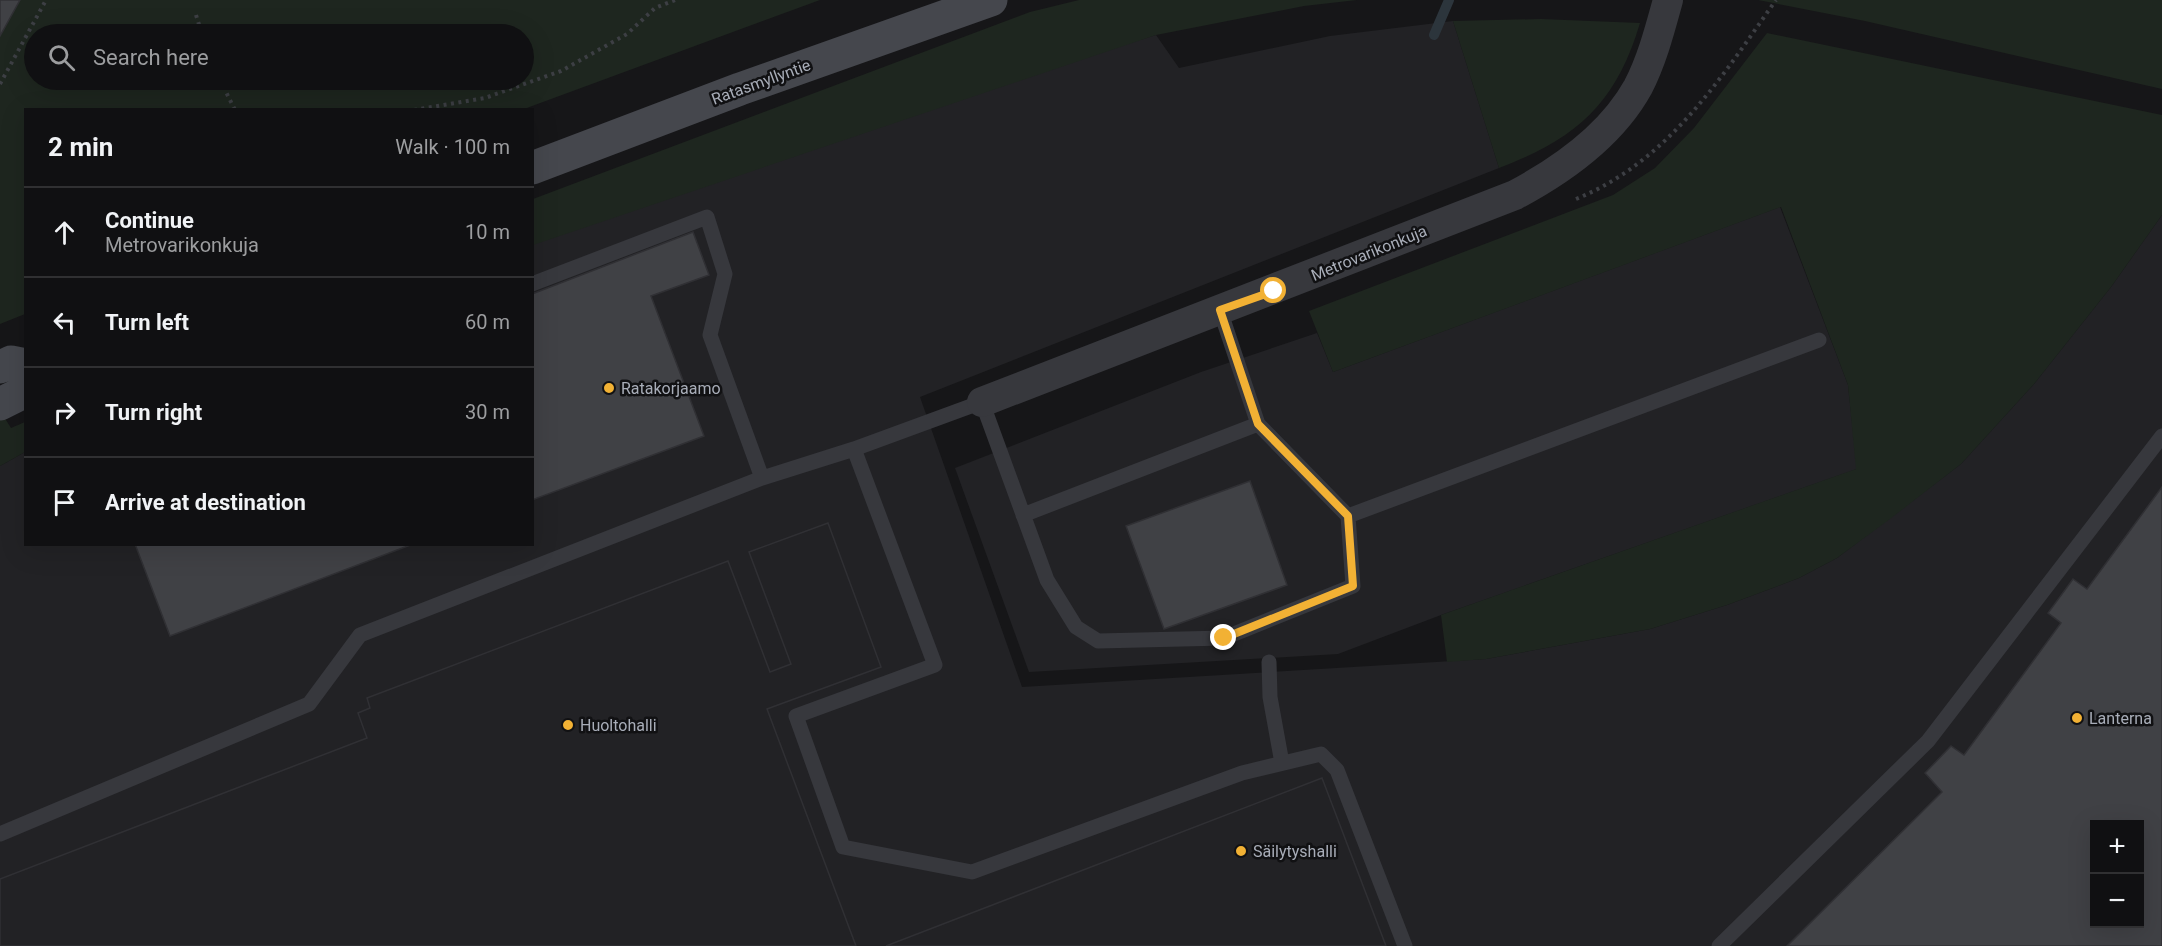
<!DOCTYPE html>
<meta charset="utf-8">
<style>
:root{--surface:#101012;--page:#1e1e20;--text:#f1f3f6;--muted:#9c9d9f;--line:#303032}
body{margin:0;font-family:Roboto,sans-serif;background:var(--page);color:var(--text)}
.controls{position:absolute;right:18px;bottom:18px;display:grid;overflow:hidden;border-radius:0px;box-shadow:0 6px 24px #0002}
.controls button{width:54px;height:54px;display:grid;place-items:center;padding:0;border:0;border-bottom:2px solid var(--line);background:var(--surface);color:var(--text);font:30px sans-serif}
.stop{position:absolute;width:18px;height:18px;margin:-14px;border:4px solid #f2b134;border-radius:50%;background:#fff}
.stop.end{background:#f2b134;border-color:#fff;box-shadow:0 2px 6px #0008}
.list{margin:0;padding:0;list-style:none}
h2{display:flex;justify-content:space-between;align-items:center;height:78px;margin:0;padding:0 24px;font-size:26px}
h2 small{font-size:20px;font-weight:400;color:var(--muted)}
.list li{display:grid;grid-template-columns:39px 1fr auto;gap:18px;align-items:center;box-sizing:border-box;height:90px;padding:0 24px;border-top:2px solid var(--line)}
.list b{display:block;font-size:22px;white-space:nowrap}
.list p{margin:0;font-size:20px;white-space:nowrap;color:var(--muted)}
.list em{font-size:20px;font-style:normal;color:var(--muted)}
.icon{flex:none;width:33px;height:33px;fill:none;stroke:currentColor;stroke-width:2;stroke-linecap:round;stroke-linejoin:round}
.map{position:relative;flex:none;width:2162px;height:946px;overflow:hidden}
.search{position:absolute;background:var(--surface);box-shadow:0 6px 24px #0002;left:24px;top:24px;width:510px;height:66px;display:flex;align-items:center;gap:15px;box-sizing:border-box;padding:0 21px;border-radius:33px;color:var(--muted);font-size:22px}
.panel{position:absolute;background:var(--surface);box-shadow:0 6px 24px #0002;left:24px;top:108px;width:510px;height:438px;border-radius:0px}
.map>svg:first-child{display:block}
.built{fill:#222225;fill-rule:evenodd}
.green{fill:#1e261f;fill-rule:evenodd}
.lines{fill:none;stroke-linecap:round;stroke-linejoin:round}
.stream{stroke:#2c353c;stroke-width:10}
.building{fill:#404145;stroke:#303034;stroke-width:1.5;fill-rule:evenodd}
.path{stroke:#3d3f44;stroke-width:4;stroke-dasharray:3 4.5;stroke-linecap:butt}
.lane{stroke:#37383d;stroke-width:15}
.street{stroke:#37383d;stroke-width:30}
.secondary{stroke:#45474d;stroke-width:33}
.route{stroke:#f2b134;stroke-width:8}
.poi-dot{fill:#f2b134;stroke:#111113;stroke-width:2}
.labels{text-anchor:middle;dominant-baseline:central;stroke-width:5;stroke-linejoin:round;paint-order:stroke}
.street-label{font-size:16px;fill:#a8adb8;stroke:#111113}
.poi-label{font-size:16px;fill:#a8adb8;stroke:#111113;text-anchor:start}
</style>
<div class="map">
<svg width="2162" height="946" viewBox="0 0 2162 946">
<rect width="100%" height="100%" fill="#161618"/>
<path class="built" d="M1453 21 1499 168 920 397 1022 687 1486 659 1650 629 1727 605 1799 578 1837 558 1961 464 2034 384 2111 287 2162 215V946H0V466L25 452 26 544H532L533 242 881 119 1156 35 1179 68 1330 36ZM2094 824H2140V924H2094Z
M1780 207 1848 385 1857 469 1441 615 1338 654 1029 672 955 468 1201 372 1317 333 1333 372Z"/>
<path class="green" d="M0 0H820L524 109 26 110 25 314 0 324ZM34 34H524V80H34Z
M1079 0H1357L1304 6 1156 35 533 245V199L1030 12Z
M1758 0H2162V89L1865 21Z
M1541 19 1640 23C1616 104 1576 139 1499 168L1453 21Z
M1767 33 2162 115V215L2111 287 2034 384 1961 464 1890 519 1837 558 1799 578 1727 605 1650 629 1486 659 1447 662 1441 615 1856 469 1848 385 1781 207 1333 372 1309 311 1613 195 1655 168 1694 128Z
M4 417 11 428 25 422V452L0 466V419Z"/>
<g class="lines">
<path class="stream" d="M1434 35 1449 0"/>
</g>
<path class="building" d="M0 0H20L0 36Z
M693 232 709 275 651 296 704 436 532 500V294Z
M1250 481 1287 585 1164 629 1126 526Z
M2162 487V946H1787L1942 792 1925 773 1951 746 1964 755 2061 623 2048 613 2073 579 2087 589ZM2094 824H2140V924H2094Z
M828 523 881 667 767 709 856 946H0V879L367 738 358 713 370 708 367 698 728 561 770 672 791 664 749 552Z
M828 523 881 667 767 709 856 946H0V879L367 738 358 713 370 708 367 698 728 561 770 672 791 664 749 552Z
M135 544H413L170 636Z
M1322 778 1386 946H886Z
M1322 778 1386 946H886Z"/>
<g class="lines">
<path class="path" d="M196 15 202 34
M220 80 235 110
M0 84 46 0
M414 110 485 98 561 71 627 34 655 8 675 0
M1576 199C1669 161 1721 78 1776 0"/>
<path class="lane" d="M532 284 707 217 725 274 710 335 762 478
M1220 310 1258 424 1348 516 1819 340
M854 449 935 665 796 716 843 847 972 872 1242 773 1321 754 1337 770 1405 946
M1023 515 1258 424
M1269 662 1270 697 1282 763
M0 834 309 704 360 635 762 478 854 449 982 402 1047 580 1076 627 1098 641 1224 638 1353 586 1348 516
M1719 946 1928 741 2162 436"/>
<path class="street" d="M982 402 1515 195C1562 170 1612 134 1638 87 1652 60 1660 29 1668 0"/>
<path class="secondary" d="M532 168 740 89 991 0
M0 367 11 362 26 365
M0 404 26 391"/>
</g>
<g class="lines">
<path class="route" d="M1224 638 1353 586 1348 516 1258 424 1220 310 1274 291"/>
</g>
<g class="poi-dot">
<circle cx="609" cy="388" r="6"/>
<circle cx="2077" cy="718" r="6"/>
<circle cx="568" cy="725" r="6"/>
<circle cx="1241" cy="851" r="6"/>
</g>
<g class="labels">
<g class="street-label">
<text transform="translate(761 82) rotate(-20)">Ratasmyllyntie</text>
<text transform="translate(1369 253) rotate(-22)">Metrovarikonkuja</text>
</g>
<g class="poi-label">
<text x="621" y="388">Ratakorjaamo</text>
<text x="2089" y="718">Lanterna</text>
<text x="580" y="725">Huoltohalli</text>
<text x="1253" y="851">Säilytyshalli</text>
</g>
</g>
</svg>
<div class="controls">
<button>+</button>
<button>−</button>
</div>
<div class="stop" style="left:1274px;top:291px"></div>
<div class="stop end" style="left:1224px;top:638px"></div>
<div class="search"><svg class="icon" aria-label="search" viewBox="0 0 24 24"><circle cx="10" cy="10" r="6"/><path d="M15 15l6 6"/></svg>Search here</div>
<section class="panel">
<h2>2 min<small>Walk · 100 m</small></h2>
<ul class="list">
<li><svg class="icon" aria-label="ahead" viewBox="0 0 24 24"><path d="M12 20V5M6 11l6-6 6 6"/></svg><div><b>Continue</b><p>Metrovarikonkuja</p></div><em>10 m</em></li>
<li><svg class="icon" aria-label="left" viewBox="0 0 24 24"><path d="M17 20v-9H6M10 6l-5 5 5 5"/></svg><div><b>Turn left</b></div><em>60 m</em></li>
<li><svg class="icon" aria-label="right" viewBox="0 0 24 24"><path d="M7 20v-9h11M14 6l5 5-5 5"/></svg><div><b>Turn right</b></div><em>30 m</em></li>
<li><svg class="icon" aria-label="arrive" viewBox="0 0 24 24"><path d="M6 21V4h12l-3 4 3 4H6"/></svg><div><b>Arrive at destination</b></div></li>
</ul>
</section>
</div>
